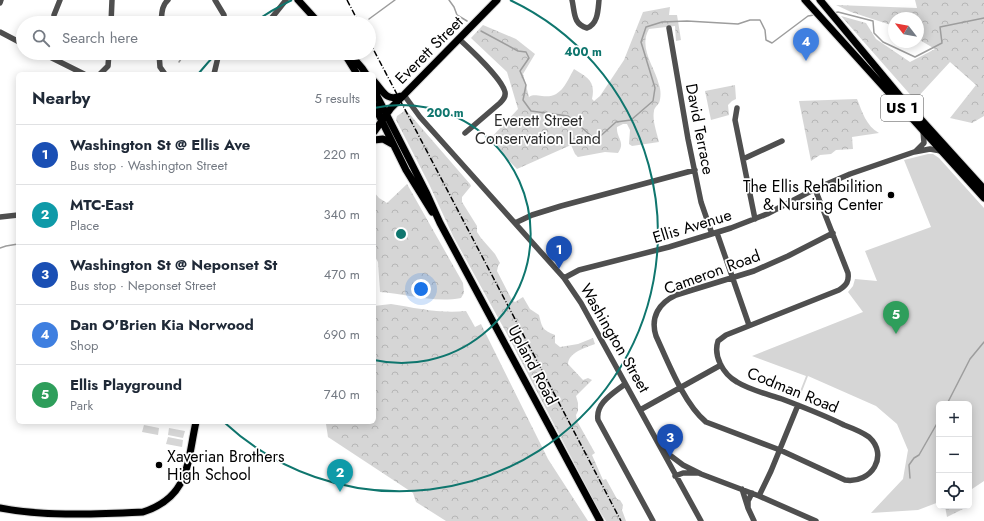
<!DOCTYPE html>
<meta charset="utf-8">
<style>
:root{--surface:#fff;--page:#f6f6f7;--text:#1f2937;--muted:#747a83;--line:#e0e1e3;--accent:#ea580c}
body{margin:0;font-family:Jost,sans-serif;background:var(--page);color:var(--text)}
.controls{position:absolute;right:12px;bottom:12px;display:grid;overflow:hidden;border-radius:6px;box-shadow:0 2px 10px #0003}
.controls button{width:36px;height:36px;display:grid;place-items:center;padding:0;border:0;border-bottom:1px solid var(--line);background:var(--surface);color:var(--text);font:20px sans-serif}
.compass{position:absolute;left:888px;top:12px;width:36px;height:36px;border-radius:50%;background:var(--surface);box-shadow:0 2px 10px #0003;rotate:301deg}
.you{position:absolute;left:421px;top:289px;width:14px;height:14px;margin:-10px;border:3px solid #fff;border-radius:50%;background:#1a73e8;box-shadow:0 0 0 6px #1a73e833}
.badge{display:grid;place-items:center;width:26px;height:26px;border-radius:50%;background:var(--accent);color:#fff;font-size:13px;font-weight:700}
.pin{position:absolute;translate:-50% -33px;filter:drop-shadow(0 1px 2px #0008)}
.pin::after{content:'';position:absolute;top:21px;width:14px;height:12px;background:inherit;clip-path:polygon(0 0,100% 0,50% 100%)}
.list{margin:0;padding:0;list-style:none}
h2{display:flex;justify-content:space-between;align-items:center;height:52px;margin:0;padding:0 16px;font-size:17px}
h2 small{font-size:13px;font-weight:400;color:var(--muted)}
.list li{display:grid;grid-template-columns:26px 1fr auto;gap:12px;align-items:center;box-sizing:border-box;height:60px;padding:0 16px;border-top:1px solid var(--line)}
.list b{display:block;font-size:15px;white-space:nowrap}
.list p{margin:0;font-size:13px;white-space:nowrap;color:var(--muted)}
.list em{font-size:13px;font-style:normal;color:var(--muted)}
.icon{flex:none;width:22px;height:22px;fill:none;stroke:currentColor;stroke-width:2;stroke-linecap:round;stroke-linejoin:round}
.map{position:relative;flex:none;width:984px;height:521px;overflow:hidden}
.search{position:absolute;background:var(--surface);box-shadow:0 2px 10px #0003;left:16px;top:16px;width:360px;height:44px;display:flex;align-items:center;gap:10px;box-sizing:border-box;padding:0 14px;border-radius:22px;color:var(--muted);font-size:15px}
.panel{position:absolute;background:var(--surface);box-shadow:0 2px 10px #0003;left:16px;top:72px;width:360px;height:352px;border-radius:6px}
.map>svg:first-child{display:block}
.forest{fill:url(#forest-crowns)}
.wetland{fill:url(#wetland-marsh)}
.park{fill:#d6d6d6}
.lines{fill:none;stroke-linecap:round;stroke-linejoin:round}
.stream{stroke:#9d9d9d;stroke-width:1.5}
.major-casing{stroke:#dbdbdb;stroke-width:9}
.minor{stroke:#4f4f4f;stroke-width:5.5}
.major{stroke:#000;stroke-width:7}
.rail{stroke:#000;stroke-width:1.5;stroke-dasharray:6 2 1 2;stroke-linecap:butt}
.ring{fill:none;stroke:#0f766e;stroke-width:2}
.poi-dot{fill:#000;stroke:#fff;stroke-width:1.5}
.labels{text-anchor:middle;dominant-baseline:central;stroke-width:3.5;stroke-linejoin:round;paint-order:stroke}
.shield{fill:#fff;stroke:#4c4c4c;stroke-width:1}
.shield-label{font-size:15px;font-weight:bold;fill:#000}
.street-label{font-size:16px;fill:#000;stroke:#fff}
.park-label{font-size:16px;fill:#2d2d2d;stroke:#fff}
.poi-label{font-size:16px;fill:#000;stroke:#fff;text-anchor:end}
.centre{fill:#0f766e;stroke:#fff;stroke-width:2}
.ring-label{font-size:12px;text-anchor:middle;font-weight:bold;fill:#0f766e;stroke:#fff;stroke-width:3.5;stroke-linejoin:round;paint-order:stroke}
</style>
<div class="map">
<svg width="984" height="521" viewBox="0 0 984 521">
<defs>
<pattern id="forest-crowns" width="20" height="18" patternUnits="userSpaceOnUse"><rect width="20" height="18" fill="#d6d6d6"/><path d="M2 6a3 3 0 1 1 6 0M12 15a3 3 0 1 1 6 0" fill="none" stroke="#b6b6b6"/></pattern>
<pattern id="wetland-marsh" width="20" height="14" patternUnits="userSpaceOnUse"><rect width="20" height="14" fill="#d6d6d6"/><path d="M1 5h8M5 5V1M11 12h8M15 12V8" fill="none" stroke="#b6b6b6"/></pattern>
</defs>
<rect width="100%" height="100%" fill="#fff"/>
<path class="forest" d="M915 0H984V116L972 123 950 118 976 85 950 62 915 100 841 16 866 23 876 39 910 62 935 49 918 39V18H894V26L851 12 836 5 917 8Z
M670 7 669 15H677L681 40 676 41 675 26 649 29C638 48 655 67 659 85 661 90 661 98 659 103 657 106 654 108 654 111 652 120 657 133 659 142L632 146 629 144 630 130 627 124H623L617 127C616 138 626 142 618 153L605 152 578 157 575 154 571 145 517 169 489 140 518 109 507 72 471 38 483 25 516 39 535 54 523 74 529 97C534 94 537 96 542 96 561 99 566 83 574 69 587 77 596 81 592 99L594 101 600 96 624 60 643 12Z
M735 85 736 99 732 101 728 105 729 115 711 120 705 91Z
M857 99C862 111 866 126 879 133L852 137 853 149 836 150 831 154 820 155 811 161 799 101Z
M406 110 470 184 471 186 462 197V202L477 226V232L481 238 495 254 500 263 498 266 497 271 512 300 515 302 523 297 530 309 539 315C542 327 542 330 555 335V343L560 347 578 344 593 338 595 344C585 348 569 352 568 364L583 380 588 378 592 380 576 396 578 403V411L576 415 577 421 595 453 592 455 603 480 606 479 617 499 620 500 623 505 622 510 626 521H606L597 507 507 334 453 236 429 184 396 120 397 116Z
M407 184 463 283 464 293 461 298C434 303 406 294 380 292L378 262 374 255V192L379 198 387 203Z
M391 304C416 308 441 314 466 311L475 327 481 324 548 459 588 521H446L416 502 413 493 328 437 326 424 323 422H374V306Z"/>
<path class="wetland" d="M945 506H969L947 517Z"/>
<path class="park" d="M928 154H933L939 158 984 208V481L969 491V404H939V502L918 510 871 513 903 479 908 450 897 424 876 406 808 376 799 399H797L806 376 752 356 863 312 848 292 853 286 855 279 877 281 865 251 931 227 904 160Z
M144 425 159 428 158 435 142 432Z
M169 428 185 431 183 438 168 435Z
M168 437 183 440 182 447 166 444Z"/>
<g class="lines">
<path class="stream" d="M449 0 454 7 457 15 467 21
M834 13 838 12 873 21 874 33 883 42 915 57 942 43 940 27 984 18
M369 19 395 0
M481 31 518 51 526 52 529 58 520 71 526 85 523 100 531 111 568 116 596 140 616 122 631 120 653 101 655 88 641 42 646 27 662 22 687 21 738 24 750 20H760L765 30 766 40 772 43 808 16 814 15
M179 62 185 53
M0 248 6 246 18 244
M947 404 970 359 984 342
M910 478 909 465 914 458 919 455 939 420"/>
<g class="major-casing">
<path id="major" d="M298 0 319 23
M805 0 984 198
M820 0 899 95 984 189
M344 53 357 74
M349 53 362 68 366 74
M374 81C383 91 386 102 401 96
M374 90 426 192 440 223 600 521
M374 105 406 170 432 212
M374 132 391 108 497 0
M374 140 383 139 392 144
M0 508C47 517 95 514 143 512 190 497 187 462 196 422"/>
</g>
<path class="minor" d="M215 0 224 15 225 23
M572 0C575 13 573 24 587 28 598 24 598 10 599 0
M0 3 1 0
M270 20 286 0
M54 23V15L60 0
M111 23 112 0
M161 23C162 15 161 6 168 0
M262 23 264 19H267L271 23
M669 28 688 139 701 202 712 234
M0 32 23 44
M459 39C470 49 502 79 505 92 506 97 503 100 500 103L465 133
M42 53 84 74
M159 53 160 67 165 74
M100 74 108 66 109 53
M214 74 219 53
M404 95 420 117 564 278 581 303 701 521
M737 108 735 120 755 219
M916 151 924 143 923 130
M743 159 782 141
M815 189 848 273C849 281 847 285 839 290L726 335 718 341C713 356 723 374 737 382 750 390 767 394 782 399 803 407 824 415 844 425 852 428 862 432 869 437 889 455 872 484 845 480L780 450 706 422C684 404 668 362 656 336 650 317 659 303 676 295L754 271 788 256 833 233
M0 217 18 215
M515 223 532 215 561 206 695 170
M717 233 749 325
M564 278 579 270 669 247 731 228 767 214 815 189 850 174 914 152 930 149 941 151
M625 384C614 393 595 403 598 420L653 521
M640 410 721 365
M663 450 683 465 701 474 759 496 816 521
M675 476 683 473H697
M742 489 748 508V501L752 493
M759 496 771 471 798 405
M748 508 754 521"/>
<use href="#major" class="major"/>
<path class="rail" d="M347 0 359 23
M369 41 621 521"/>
</g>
<g class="ring">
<path d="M374 108A129 129 0 1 1 374 360"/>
<path d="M199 73A258 258 0 0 1 217 53M253 23A258 258 0 0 1 292 0M510 0A258 258 0 1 1 225 423"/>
</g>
<g class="poi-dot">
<circle cx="891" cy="195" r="4"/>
<circle cx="159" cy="465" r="4"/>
</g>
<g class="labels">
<rect class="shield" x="881" y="95" width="42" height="26" rx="3"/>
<g class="shield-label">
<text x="902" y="108">US 1</text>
</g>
<g class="street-label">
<text transform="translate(429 50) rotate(-45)">Everett Street</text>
<text transform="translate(700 129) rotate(79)">David Terrace</text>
<text transform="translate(692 226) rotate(-17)">Ellis Avenue</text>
<text transform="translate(712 272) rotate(-20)">Cameron Road</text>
<text transform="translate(615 338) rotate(60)">Washington Street</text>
<text transform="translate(533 365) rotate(62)">Upland Road</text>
<text transform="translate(793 390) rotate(22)">Codman Road</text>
</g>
<g class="park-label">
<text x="538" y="120">Everett Street<tspan x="538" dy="18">Conservation Land</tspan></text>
</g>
<g class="poi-label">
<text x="883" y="186">The Ellis Rehabilition<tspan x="883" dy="18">&amp; Nursing Center</tspan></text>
<text x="167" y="456" text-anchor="start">Xaverian Brothers<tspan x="167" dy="18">High School</tspan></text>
</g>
</g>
<circle cx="401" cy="234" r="6" class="centre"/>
<g class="ring-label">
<text x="583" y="56">400 m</text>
<text x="445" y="117">200 m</text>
</g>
</svg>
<div class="controls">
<button>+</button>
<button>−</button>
<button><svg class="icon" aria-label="locate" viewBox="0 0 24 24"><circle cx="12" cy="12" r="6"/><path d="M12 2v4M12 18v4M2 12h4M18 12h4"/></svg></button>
</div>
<svg class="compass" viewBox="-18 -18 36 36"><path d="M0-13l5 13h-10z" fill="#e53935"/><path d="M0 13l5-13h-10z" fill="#747a83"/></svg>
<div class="you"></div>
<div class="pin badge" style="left:559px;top:269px;background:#1a4fb4">1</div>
<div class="pin badge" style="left:340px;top:492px;background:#0f9aa8">2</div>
<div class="pin badge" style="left:670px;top:457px;background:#1a4fb4">3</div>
<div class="pin badge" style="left:806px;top:61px;background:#3f7fe0">4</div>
<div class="pin badge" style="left:896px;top:334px;background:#2e9e5b">5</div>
<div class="search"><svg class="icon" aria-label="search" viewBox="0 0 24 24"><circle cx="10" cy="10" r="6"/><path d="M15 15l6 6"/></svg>Search here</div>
<section class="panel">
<h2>Nearby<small>5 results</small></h2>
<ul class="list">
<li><span class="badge" style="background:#1a4fb4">1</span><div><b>Washington St @ Ellis Ave</b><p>Bus stop · Washington Street</p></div><em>220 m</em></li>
<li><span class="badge" style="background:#0f9aa8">2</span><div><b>MTC-East</b><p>Place</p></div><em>340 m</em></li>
<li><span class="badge" style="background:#1a4fb4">3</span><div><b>Washington St @ Neponset St</b><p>Bus stop · Neponset Street</p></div><em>470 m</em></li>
<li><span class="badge" style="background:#3f7fe0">4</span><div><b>Dan O'Brien Kia Norwood</b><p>Shop</p></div><em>690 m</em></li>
<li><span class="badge" style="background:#2e9e5b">5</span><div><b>Ellis Playground</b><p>Park</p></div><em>740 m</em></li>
</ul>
</section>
</div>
